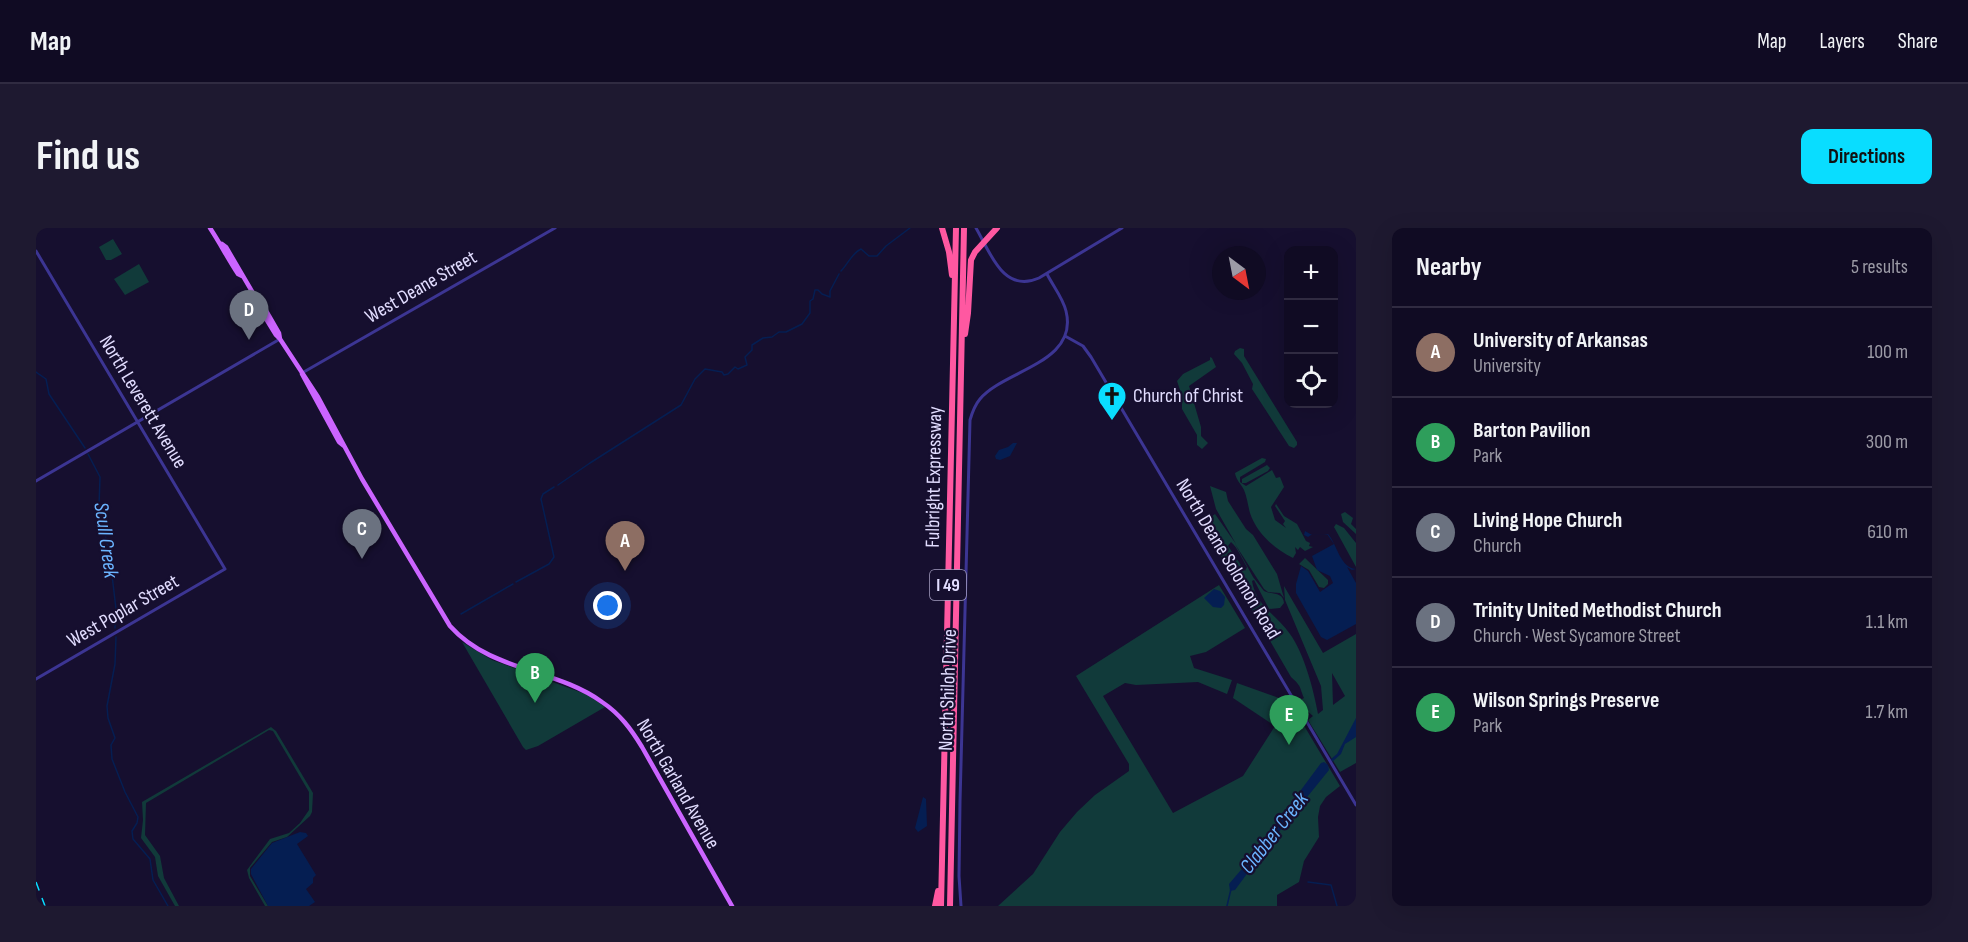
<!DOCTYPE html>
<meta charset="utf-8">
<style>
:root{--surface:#100b23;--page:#1e1930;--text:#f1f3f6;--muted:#9c9ba6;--line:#302b41;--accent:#09ddff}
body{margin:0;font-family:"Sofia Sans Condensed",sans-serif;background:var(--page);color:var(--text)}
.controls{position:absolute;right:18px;top:18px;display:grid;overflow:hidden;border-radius:12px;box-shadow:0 6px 24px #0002}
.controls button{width:54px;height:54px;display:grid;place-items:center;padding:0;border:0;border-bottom:2px solid var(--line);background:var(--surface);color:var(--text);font:30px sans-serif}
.compass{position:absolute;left:1176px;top:18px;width:54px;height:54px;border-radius:50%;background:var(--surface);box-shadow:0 6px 24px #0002;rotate:148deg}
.you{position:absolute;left:572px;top:378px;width:21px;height:21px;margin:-15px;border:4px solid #fff;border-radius:50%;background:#1a73e8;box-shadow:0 0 0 9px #1a73e833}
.badge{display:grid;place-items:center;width:39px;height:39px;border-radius:50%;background:var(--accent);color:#fff;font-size:20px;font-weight:700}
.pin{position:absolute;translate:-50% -50px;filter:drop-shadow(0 2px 3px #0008)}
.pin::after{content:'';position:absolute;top:32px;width:21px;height:18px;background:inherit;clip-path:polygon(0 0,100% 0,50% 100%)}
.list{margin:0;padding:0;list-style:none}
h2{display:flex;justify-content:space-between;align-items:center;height:78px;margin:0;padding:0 24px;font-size:26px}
h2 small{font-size:20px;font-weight:400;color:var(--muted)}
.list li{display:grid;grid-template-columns:39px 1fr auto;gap:18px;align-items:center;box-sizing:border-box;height:90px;padding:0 24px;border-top:2px solid var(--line)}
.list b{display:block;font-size:22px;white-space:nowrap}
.list p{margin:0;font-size:20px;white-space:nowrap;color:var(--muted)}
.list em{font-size:20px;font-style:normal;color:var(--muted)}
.icon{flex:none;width:33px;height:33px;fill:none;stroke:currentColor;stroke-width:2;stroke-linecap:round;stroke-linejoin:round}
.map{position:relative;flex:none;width:1320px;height:678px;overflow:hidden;border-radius:12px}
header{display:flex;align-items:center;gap:36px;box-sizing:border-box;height:84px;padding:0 30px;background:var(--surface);border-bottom:2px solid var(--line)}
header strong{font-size:28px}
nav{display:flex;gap:33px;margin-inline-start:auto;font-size:21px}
.intro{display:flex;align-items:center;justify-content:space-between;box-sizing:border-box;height:144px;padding:0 36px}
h1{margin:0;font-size:42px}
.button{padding:15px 27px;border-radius:12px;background:var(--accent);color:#111;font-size:21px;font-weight:700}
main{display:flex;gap:36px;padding:0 36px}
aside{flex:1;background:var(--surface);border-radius:12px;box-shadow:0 6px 24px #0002}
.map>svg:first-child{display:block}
.green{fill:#113a3a;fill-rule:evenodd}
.water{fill:#051e52}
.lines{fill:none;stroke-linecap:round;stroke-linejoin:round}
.stream{stroke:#051e52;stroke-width:1.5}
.minor{stroke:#3c3593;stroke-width:3}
.major{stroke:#cb64ff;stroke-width:4.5}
.highway{stroke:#ff58a1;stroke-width:6}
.rail{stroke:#09ddff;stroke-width:1.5;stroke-dasharray:9 8;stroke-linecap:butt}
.labels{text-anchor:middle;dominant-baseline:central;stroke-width:4.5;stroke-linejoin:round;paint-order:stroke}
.shield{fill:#160f2f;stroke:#a59fc1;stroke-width:1.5}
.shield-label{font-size:18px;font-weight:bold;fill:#e2ddff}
.street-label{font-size:20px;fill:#e2ddff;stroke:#160f2f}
.poi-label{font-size:20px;fill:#e2ddff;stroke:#160f2f;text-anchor:start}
.water-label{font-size:21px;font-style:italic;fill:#6bb4ff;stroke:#160f2f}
</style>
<header>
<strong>Map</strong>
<nav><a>Map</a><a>Layers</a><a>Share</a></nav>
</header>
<div class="intro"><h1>Find us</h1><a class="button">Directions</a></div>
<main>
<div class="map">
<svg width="1320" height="678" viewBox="0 0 1320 678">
<rect width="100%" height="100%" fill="#160f2f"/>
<path class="green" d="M77 11 86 26 75 32H70L63 19Z
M103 36 113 54 89 67 78 51Z
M1204 120 1208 121V128L1261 214V217L1258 220 1253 218 1216 161 1217 156 1206 135 1198 126 1199 123Z
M1174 129 1176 130 1180 139 1153 158 1165 199V208L1172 215 1166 221 1161 217V207L1146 181V168L1141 153 1147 146 1174 132Z
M1226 230 1230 231 1229 234 1204 249V254L1210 258 1236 242 1240 250 1244 249 1248 259 1235 279 1239 292 1250 300 1247 296 1249 293 1239 278 1240 276 1248 288 1261 296 1270 313 1274 315 1273 318 1277 319 1269 323 1264 319 1262 322 1259 319 1260 325 1257 330C1238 320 1221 306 1214 285 1212 278 1211 269 1208 262 1205 256 1200 252 1199 245Z
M1231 237 1234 240 1232 243 1210 255H1206V251Z
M1174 258 1190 264 1192 273 1210 301 1217 307 1241 346 1248 370 1244 365 1232 364 1228 361 1199 316 1217 349 1228 363C1237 367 1247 364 1248 375L1244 380 1233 381 1218 352 1216 353C1220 378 1241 387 1254 406 1268 425 1278 463 1282 486L1287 482 1285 458 1249 372 1248 358 1287 425 1320 406V535L1304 544 1272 492 1277 488 1270 482 1264 472 1268 470C1263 458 1266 459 1255 449L1167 297 1166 296 1179 286 1200 316 1180 281ZM1195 314C1202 320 1206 331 1211 339L1209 343 1192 318ZM1296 445 1309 468 1297 477Z
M1309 284 1317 290 1315 296 1320 301V306L1307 294 1305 286Z
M1300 296 1308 300 1320 315V339L1298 299Z
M1269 330 1292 352V356L1288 360 1283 359 1273 342 1263 336Z
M1183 357 1209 400 1170 424 1154 428 1158 440 1196 452 1191 466 1162 454 1100 457 1089 455 1067 468 1137 585 1207 548 1239 498 1197 470 1201 455 1254 474 1304 558 1290 569 1284 578 1282 589 1283 609 1268 633 1263 654 1241 667V678H962L997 646 1024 604 1041 584 1059 567 1093 543V536L1040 448Z
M426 414 456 432 552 467 569 479 502 518 490 522 487 519Z
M235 499 240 503 277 565 276 584 274 588 251 609 236 614 214 640V648L232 678H229L213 650 211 642 234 611 253 605 264 595 273 582V564L237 503 233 502 110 575 109 607 124 628 128 650 143 678H139L122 648 119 629 105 610 107 592 106 574Z"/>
<path class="water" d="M977 215H981L974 228 964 232 960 231 959 228 963 222 972 219Z
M1269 303 1276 307 1292 306C1301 316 1304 340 1320 341L1316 342 1311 339 1320 355V396L1291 412 1285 409 1260 365V356L1265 338 1272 343 1284 364 1297 355 1294 348 1281 342 1276 328 1298 316 1291 306 1275 307 1272 309 1268 307Z
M1178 361 1184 363 1189 369 1188 377 1185 380 1177 379 1168 370Z
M1320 490V509L1309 516 1305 526 1296 534 1295 531 1301 526Z
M1288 534 1292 537 1293 542 1230 620 1199 662 1194 663 1193 656 1210 636 1285 535Z
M887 569 890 571 891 598 882 604 879 600Z
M264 604 270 605 272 608 261 616 280 647 277 650V655L270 661 279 674 273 678H232L215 646V641L236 615Z"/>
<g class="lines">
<path class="stream" d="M805 43C812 36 816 25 825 21L833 28H841L850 18 874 0
M0 144 10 151 13 166 49 220
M52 226 64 249 63 278 74 330 80 381 79 400
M522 257 554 235 645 177 659 151 669 141 686 144 688 147 692 146 699 139 702 141 711 137 709 129 716 122V117L727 110 736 109 743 104H750L766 96 774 85V73L777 71 779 62H782L786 66 794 69V63L803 46
M480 354 513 336 518 329 505 271 507 266 518 259
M425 386 477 356
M80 409 79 436 71 478 72 490 79 510 75 517 76 531 89 564 102 589 101 595 96 603 97 611 114 631 117 652 132 678
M1272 654 1295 657 1301 678
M1191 678 1195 661"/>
<path class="minor" d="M940 0C954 24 967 66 1003 50L1086 0
M0 23 189 341 0 451
M1029 108 1047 118 1055 129 1320 577
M266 145 519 0
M0 253 244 111
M925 678 923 648 924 574 934 192C936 185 939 177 944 171 968 142 1043 135 1030 83 1027 70 1017 58 1011 46"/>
<path class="major" d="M174 0C184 15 192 31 202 46L206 48
M186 16 190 19 224 77 228 79 243 105 244 111
M224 77V81L240 107 244 111 282 169 326 251 414 398C455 444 519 440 566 474 584 486 595 501 606 519L696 678
M266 146 303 214 308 218"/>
<path class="highway" d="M906 0 913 24 916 47
M929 106 932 85 935 32 939 24 961 0
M899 678 902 663
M905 678 920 0
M914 678 928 0"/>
<path class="rail" d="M0 654 9 678"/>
</g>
<defs>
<g id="church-pin" transform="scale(1.5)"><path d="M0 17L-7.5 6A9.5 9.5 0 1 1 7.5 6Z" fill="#09ddff" stroke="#160f2f"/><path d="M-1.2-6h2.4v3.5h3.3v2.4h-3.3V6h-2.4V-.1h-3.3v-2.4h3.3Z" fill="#111"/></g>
</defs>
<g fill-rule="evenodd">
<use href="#church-pin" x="1076" y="168"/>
</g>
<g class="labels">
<rect class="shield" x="894" y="342" width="36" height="30" rx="4.5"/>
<g class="shield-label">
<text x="912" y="357">I 49</text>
</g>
<g class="street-label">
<text transform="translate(385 59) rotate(-30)">West Deane Street</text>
<text transform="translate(107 174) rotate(59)">North Leverett Avenue</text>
<text transform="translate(898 249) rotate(-89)">Fulbright Expressway</text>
<text transform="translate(1192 331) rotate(59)">North Deane Solomon Road</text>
<text transform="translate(87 383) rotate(-30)">West Poplar Street</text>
<text transform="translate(912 462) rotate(-88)">North Shiloh Drive</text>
<text transform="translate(642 556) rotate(60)">North Garland Avenue</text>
</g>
<g class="poi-label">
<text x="1097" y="168">Church of Christ</text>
</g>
<g class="water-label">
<text transform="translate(70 312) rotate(82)">Scull Creek</text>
<text transform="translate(1238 605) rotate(-52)">Clabber Creek</text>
</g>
</g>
</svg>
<div class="controls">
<button>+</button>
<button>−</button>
<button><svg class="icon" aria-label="locate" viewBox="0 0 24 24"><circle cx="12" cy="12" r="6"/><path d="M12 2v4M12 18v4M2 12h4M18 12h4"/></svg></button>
</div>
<svg class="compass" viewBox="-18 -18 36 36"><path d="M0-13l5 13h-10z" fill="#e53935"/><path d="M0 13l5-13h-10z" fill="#9c9ba6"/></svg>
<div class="you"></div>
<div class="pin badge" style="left:589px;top:343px;background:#8d6e63">A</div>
<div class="pin badge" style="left:499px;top:475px;background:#2e9e5b">B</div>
<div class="pin badge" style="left:326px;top:331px;background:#6b7280">C</div>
<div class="pin badge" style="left:213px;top:112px;background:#6b7280">D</div>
<div class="pin badge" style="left:1253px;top:517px;background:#2e9e5b">E</div>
</div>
<aside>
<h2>Nearby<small>5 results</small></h2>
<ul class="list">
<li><span class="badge" style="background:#8d6e63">A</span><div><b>University of Arkansas</b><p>University</p></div><em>100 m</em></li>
<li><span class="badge" style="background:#2e9e5b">B</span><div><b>Barton Pavilion</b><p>Park</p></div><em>300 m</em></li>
<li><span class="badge" style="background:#6b7280">C</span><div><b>Living Hope Church</b><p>Church</p></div><em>610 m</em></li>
<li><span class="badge" style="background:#6b7280">D</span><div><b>Trinity United Methodist Church</b><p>Church · West Sycamore Street</p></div><em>1.1 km</em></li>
<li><span class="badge" style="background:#2e9e5b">E</span><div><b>Wilson Springs Preserve</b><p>Park</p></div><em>1.7 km</em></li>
</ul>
</aside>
</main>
